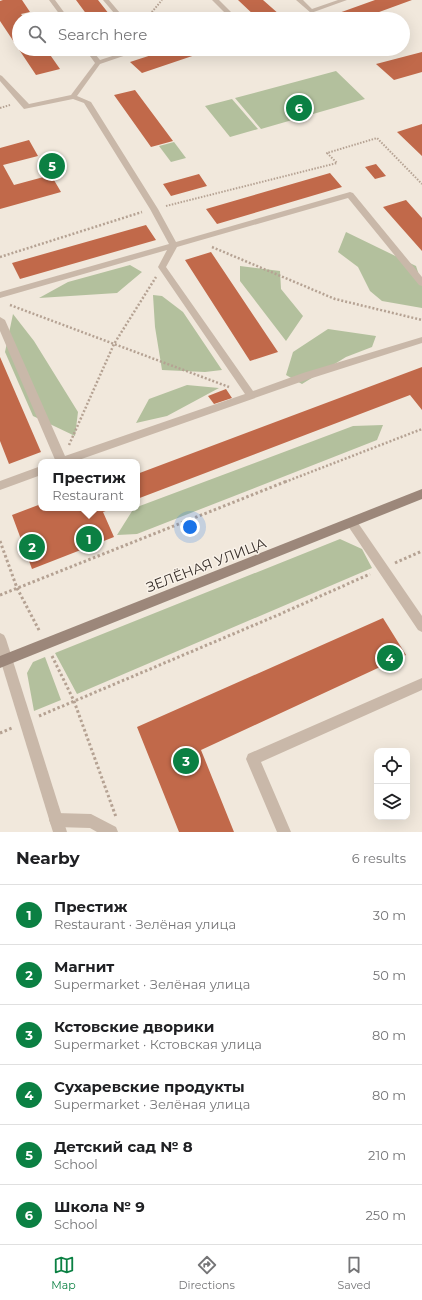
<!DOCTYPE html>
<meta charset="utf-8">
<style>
:root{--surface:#fff;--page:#f6f6f6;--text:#202124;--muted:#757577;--line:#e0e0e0;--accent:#0b8043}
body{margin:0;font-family:Montserrat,sans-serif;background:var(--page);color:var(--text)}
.controls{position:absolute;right:12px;bottom:12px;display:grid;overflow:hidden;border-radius:8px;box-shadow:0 4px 16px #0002}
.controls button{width:36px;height:36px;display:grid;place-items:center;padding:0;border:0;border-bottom:1px solid var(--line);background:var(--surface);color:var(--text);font:20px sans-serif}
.you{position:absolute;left:190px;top:527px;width:14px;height:14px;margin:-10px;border:3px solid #fff;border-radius:50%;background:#1a73e8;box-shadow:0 0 0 6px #1a73e833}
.badge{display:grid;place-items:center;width:26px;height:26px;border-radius:50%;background:var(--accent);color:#fff;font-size:13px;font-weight:700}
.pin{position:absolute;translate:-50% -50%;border:2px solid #fff;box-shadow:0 1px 4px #0006}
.popup{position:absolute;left:38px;top:459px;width:102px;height:52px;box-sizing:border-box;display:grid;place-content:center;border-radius:8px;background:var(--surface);filter:drop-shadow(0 1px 3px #0005);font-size:13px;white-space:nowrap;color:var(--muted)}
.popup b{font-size:15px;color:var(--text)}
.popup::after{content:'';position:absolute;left:50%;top:100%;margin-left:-8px;border:8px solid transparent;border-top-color:var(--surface)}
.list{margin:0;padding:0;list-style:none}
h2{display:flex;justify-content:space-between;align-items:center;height:52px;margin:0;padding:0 16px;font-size:17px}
h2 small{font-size:13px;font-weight:400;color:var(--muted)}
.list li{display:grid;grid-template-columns:26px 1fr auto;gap:12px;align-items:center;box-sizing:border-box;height:60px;padding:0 16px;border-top:1px solid var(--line)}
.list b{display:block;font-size:15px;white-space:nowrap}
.list p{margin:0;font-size:13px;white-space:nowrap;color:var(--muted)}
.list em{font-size:13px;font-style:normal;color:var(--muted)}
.icon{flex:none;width:22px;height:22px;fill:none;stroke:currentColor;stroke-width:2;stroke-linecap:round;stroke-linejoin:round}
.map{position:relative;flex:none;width:422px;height:832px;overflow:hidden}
.search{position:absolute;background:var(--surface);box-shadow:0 4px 16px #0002;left:12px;right:12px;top:12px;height:44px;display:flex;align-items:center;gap:10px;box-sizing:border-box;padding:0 14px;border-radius:22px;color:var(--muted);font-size:15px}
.sheet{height:412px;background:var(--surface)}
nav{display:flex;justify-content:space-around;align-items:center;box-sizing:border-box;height:56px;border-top:1px solid var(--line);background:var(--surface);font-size:11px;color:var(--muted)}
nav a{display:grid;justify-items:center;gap:2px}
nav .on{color:var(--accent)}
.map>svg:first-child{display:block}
.green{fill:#b3c09d}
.building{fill:#c1694a}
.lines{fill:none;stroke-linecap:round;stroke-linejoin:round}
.path-far2{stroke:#b5a293;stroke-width:2;stroke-dasharray:1.5 1.5;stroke-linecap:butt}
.path-far1{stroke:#b5a293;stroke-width:2.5;stroke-dasharray:2 2;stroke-linecap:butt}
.path{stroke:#b5a293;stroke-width:3;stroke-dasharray:2.5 2.5;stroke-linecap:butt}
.lane{fill:#c9b8a9;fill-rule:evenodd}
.street{fill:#c9b8a9;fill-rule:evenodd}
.secondary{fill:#9c877a;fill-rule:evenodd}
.labels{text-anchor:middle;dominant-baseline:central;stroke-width:3;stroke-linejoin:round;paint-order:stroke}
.street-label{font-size:14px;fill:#362d28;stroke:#f9f2e9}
</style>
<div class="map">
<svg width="422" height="832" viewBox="0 0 422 832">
<rect width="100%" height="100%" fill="#f1e8dc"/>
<path class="green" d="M336 71 365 99 261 129 235 98Z
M232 99 258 129 230 137 205 106Z
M174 142 186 158 171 162 159 146Z
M346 232 416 266 422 284V308L382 301 370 291 358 267 338 252Z
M130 265 142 272 117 293 39 298 68 282Z
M240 266 280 271 281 289 303 316 286 341 240 281Z
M153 295 162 296 183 312 222 370 205 372 162 370 155 327Z
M13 314 34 341 78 412 75 436 33 416 5 352Z
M328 329 376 336 372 347 346 357 302 384 286 375 293 352Z
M187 385 219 388 167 416 136 423 149 399Z
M383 425 377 440 137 534 117 535 134 508 137 507 353 426Z
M340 539 362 549 372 568 77 694 55 653Z
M45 657 61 700 34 711 27 673 33 662Z"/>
<path class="building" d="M3 0H22L30 12 21 14 25 19H19V49H46L60 69 36 75 0 21V1Z
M76 0H98L113 19H90Z
M238 0H263L280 15 267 19H258Z
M375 0H412L360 19H344L336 14Z
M170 49H213L142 73 130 62Z
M422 52V72L394 80 376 64Z
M135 90 173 141 151 147 114 95Z
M422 124V156L397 132Z
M29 140 38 156 3 165 14 185 51 175 61 192 0 209V148Z
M376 164 386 176 375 179 365 167Z
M330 173 342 187 217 224 206 209Z
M199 174 207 186 171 196 163 184Z
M406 200 422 218V251L383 207Z
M146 225 156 240 20 279 12 263Z
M211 252 278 352 250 361 185 260Z
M0 357 41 452 9 464 0 441Z
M422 367V410L410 395 137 499V474Z
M226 389 232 398 214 404 208 396Z
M41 504V508H114L103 512 114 537 32 569 12 515Z
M383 618 406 655 201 750 234 832H179L137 727Z"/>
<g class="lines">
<path class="path-far2" d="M146 19 162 0
M282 19 299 15
M0 108 10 105
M166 206 337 163 327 153 377 138 422 184"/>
<path class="path-far1" d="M212 247 335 299 422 320
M0 257 142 212
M10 305 229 387
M69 445 114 344 156 277
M285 482 422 429"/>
<path class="path" d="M0 541 17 588 40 632
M395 563 422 551
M0 595 287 481
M52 656 74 701 116 817
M39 716 278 615 370 574
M0 733 12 728"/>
<path class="lane" d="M49 0H55L69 19H63Z
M103 0H109L125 19H119Z
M212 0H219L238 19H231Z
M296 0H303L312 9 338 0H347L311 13Z
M85 49H91L100 60 134 49H144L100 64 77 96 91 102 158 209 176 242 350 192 353 193 422 277V286L419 285 348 198 177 247 166 267 253 391 303 373 422 337V343L309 379 73 462H56L0 331V317L5 320 65 456 245 394 158 267 167 250 0 298V292L169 244 150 209 84 103 73 99 24 109 0 81V75L2 76 29 104 71 95 95 63Z
M41 466V475L0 490V481Z
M352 518 356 520 422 616V632L418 630 348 526 347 523 348 520Z
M422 678V690L261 762 291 832H277L246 759 248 754Z
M56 813 91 814 116 827 118 832H97L90 828 56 827 51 825 49 820 51 815Z"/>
<path class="street" d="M0 633 4 635 6 639 67 832H53L0 659Z"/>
<path class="secondary" d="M422 489V499L0 668V656Z"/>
</g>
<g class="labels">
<g class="street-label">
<text transform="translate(206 565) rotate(-21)">ЗЕЛЁНАЯ УЛИЦА</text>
</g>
</g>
</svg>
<div class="controls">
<button><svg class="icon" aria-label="locate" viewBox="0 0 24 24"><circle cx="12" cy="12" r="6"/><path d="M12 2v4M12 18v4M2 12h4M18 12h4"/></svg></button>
<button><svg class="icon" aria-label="layers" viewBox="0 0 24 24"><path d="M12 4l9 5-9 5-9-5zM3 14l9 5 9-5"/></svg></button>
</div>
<div class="you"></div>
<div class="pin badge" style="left:89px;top:539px">1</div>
<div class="popup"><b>Престиж</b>Restaurant</div>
<div class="pin badge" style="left:32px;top:547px">2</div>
<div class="pin badge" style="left:186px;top:761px">3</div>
<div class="pin badge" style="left:390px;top:658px">4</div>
<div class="pin badge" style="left:52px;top:166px">5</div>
<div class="pin badge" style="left:299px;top:108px">6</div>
<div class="search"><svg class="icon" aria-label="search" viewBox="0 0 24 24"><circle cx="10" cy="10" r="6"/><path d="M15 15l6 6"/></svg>Search here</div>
</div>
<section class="sheet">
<h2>Nearby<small>6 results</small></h2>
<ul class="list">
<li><span class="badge">1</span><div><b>Престиж</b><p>Restaurant · Зелёная улица</p></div><em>30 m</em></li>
<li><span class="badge">2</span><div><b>Магнит</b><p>Supermarket · Зелёная улица</p></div><em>50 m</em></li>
<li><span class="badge">3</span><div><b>Кстовские дворики</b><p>Supermarket · Кстовская улица</p></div><em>80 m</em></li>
<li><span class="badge">4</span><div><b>Сухаревские продукты</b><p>Supermarket · Зелёная улица</p></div><em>80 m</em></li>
<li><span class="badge">5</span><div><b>Детский сад № 8</b><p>School</p></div><em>210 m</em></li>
<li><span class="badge">6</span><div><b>Школа № 9</b><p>School</p></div><em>250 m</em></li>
</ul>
</section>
<nav>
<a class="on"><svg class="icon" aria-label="map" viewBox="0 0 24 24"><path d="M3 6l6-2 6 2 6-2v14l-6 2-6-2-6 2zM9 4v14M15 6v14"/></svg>Map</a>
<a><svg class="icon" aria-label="directions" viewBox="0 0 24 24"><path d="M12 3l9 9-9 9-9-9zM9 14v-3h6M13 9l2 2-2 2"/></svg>Directions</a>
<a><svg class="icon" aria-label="saved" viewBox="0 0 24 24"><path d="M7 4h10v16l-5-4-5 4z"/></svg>Saved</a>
</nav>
